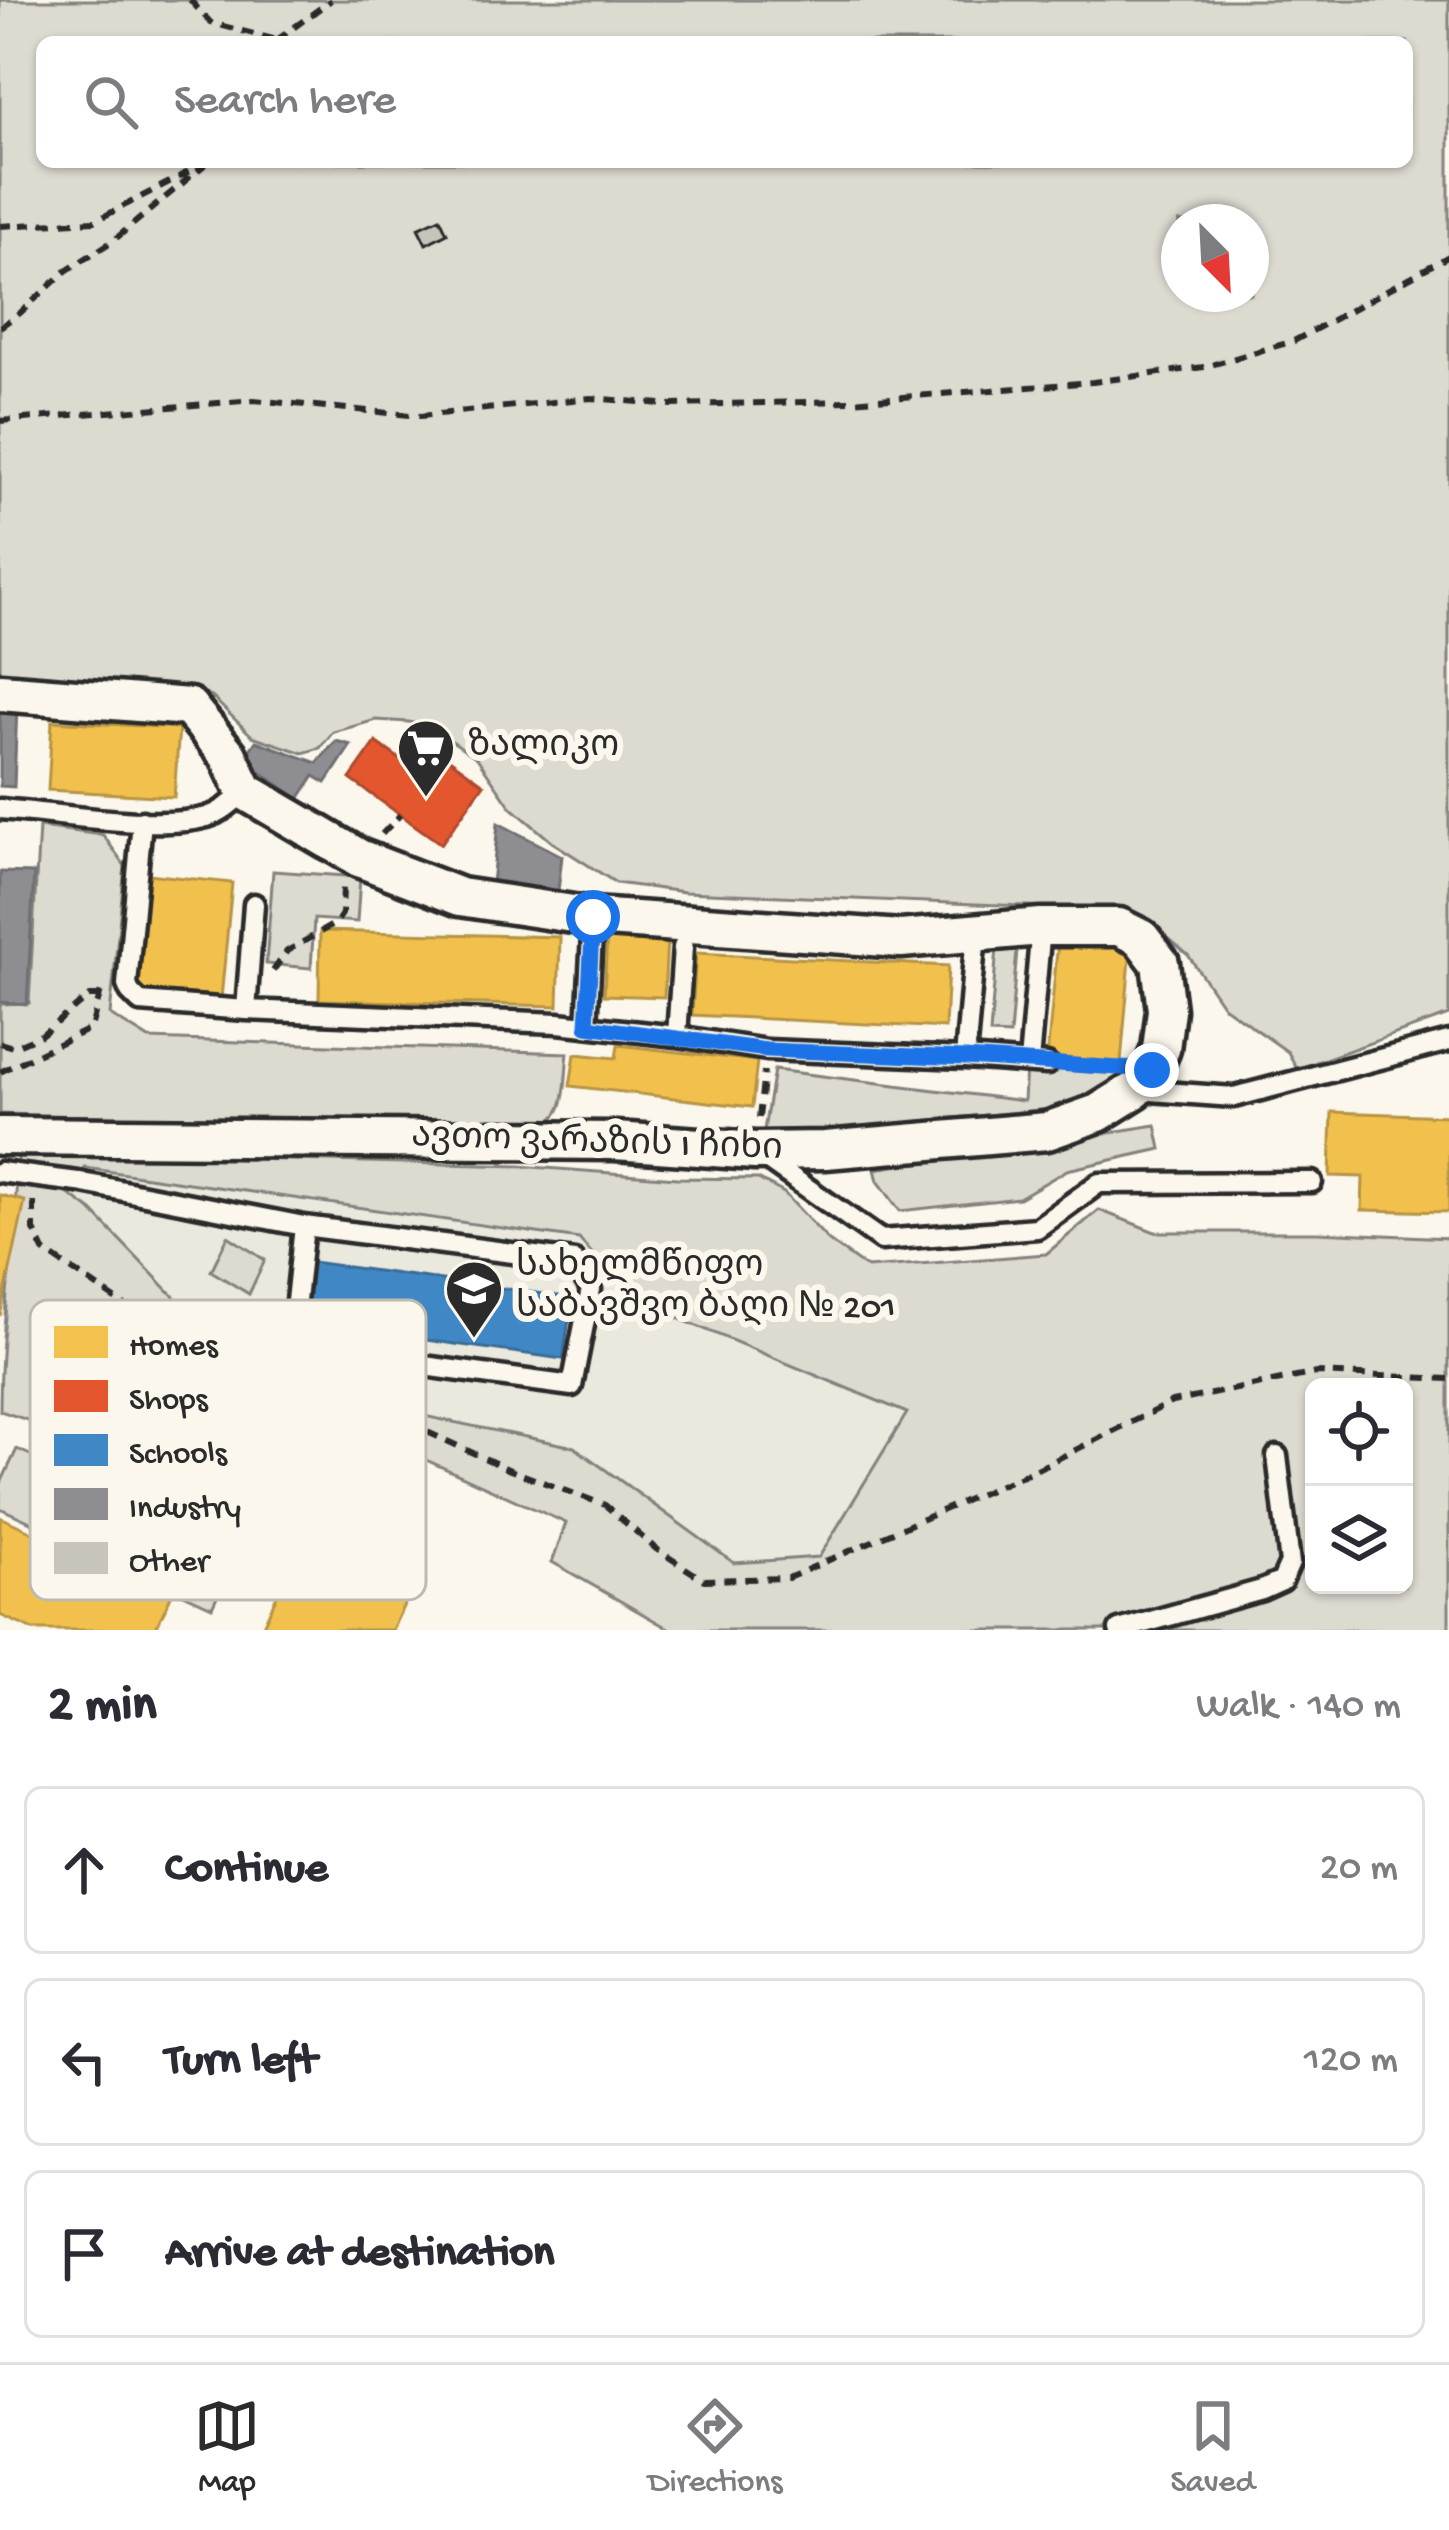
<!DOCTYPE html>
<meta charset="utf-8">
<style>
:root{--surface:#fff;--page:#f2f2f3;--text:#2b2b33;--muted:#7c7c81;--line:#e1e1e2;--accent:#2b2b2b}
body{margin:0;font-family:"Gochi Hand","Noto Sans Georgian",sans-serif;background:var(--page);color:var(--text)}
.controls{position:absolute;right:36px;bottom:36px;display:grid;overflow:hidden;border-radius:18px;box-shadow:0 3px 9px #0004}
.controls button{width:108px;height:108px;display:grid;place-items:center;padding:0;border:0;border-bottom:3px solid var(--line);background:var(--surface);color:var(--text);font:60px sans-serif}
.compass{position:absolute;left:1161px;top:204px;width:108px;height:108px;border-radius:50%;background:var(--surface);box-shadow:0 3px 9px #0004;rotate:156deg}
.stop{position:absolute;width:36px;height:36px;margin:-27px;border:9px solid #1a73e8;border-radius:50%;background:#fff}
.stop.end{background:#1a73e8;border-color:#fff;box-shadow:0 3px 12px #0008}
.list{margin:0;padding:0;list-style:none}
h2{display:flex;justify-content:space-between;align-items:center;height:156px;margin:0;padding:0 48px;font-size:51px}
h2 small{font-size:39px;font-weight:400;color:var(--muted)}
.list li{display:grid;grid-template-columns:78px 1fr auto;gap:36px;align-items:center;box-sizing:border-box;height:168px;margin:0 24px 24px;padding:0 24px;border:3px solid var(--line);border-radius:18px}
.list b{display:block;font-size:45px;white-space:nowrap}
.list em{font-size:39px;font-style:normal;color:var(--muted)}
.icon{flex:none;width:66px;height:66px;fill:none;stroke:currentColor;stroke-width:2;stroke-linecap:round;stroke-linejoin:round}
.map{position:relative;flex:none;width:1449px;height:1630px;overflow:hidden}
.search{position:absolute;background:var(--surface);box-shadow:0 3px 9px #0004;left:36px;right:36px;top:36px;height:132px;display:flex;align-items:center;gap:30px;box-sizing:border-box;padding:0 42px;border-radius:18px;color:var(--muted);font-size:45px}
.sheet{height:732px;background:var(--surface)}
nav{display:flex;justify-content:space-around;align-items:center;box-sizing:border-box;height:168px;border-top:3px solid var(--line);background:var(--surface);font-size:33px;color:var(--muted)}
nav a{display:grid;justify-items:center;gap:6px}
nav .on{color:var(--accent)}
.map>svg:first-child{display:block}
.built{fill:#ebe8de}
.green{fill:#dddad0;stroke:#84827e;stroke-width:3;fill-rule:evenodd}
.homes{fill:#f2c14e;stroke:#b69444;stroke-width:3}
.shops{fill:#e4572e;stroke:#ac4a2d;stroke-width:3}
.schools{fill:#3f88c5;stroke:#396c97;stroke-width:3}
.industry{fill:#8d8d92;stroke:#707073;stroke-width:3}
.building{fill:#c7c4bc;stroke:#2b2b2b;stroke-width:3}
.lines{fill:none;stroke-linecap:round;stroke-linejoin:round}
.lane-casing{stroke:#2b2b2b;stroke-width:27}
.street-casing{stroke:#2b2b2b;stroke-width:45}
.path{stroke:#2b2b2b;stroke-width:6;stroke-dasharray:12 9;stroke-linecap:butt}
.lane{stroke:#fbf7ec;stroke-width:18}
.street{stroke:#fbf7ec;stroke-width:36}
.route{stroke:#1a73e8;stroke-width:15}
.labels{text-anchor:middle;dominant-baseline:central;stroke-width:12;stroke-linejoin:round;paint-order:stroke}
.poi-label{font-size:36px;fill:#2b2b2b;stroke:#fbf7ec;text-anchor:start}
.street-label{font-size:36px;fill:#2b2b2b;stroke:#fbf7ec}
.key{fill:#fbf7ec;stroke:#bdbab2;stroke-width:3}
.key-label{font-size:33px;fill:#2b2b2b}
</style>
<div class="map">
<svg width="1449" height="1630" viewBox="0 0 1449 1630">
<rect width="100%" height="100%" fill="#fbf7ec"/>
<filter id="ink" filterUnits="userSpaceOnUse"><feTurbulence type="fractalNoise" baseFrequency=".00833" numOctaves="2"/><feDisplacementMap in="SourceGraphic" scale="24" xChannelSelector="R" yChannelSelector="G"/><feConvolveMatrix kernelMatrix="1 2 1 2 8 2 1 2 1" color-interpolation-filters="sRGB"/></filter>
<g filter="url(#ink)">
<path class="built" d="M85 1168 579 1239 634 1300 907 1413 820 1557 735 1563 574 1447 255 1381 92 1211 66 1193Z"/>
<path class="green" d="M0 0H1449V1015L1297 1069 1288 1052 1223 1006 1188 955 1149 921 1125 910 684 892 616 883 552 842 511 807 477 758 433 728 409 722 376 720 333 732 320 748 303 753 252 736 212 697 195 691 0 681ZM42 42H1407V162H42ZM1179 222H1251V294H1179Z
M39 827 103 835 125 866 110 1015 149 1039 568 1053C564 1082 570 1120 537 1126L0 1114V1004L29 1003Z
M273 871 360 877 357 922 314 919 311 968 266 964Z
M1015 945 1017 950 1010 1035 990 1034 997 947Z
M1026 1067 1124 1074 1109 1087 1061 1108 763 1136 774 1070 1024 1101Z
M1156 1125 1161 1149 1067 1170 1019 1198 900 1211 878 1181 875 1169Z
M18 1153 519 1166 677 1178 758 1179 784 1193 829 1241 867 1268 1046 1254 1099 1210 1155 1232H1317L1449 1238V1630H671L552 1562 566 1523 417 1456 363 1438 145 1335 107 1409 103 1445 0 1411C0 1324 16 1240 18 1153ZM85 1168 579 1239 634 1300 907 1413 819 1557 734 1563 574 1447 255 1381 92 1211 67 1193ZM1314 1387H1404V1585H1314Z
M228 1236 265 1260 249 1294 211 1271Z
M17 1449 120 1496 94 1551 0 1508V1485Z
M142 1502 240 1548 212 1607 114 1562Z"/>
<path class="homes" d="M52 721 179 728 174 797 48 790Z
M148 874 232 883 221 999 136 991Z
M320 931 560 937 558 1006 319 1000Z
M607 936 667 938 664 997 604 995Z
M1058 941 1131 947 1121 1063 1047 1057Z
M696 953 948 966 945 1028 692 1015Z
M618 1045 757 1061 752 1107 570 1086 575 1054 616 1058Z
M1332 1112 1449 1116V1212L1362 1210 1363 1177 1330 1176Z
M0 1195 25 1201 0 1316Z
M179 1385 329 1454 307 1502 426 1558 392 1630H261L303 1539 142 1465Z
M0 1517 171 1596 155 1630H34L0 1615Z"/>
<path class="shops" d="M376 742 425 777 441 753 484 784 441 844 350 779Z"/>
<path class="schools" d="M312 1262 572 1298 563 1359 303 1323Z"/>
<path class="industry" d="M0 704 17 705 14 787 0 786Z
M256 741 317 763 336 741 351 745 326 783 314 776 299 799 243 760Z
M498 823 562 856 558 891 492 884Z
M0 872 34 873 27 1004 0 1002Z"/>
<path class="building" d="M440 218 447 233 426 244 418 228Z"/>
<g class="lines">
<g class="lane-casing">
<path id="lane" d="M0 809C54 813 157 831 207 817 223 812 233 802 245 791
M142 821 127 985 130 992 140 1002 246 1010 558 1023 677 1036 767 1050 965 1058 976 934
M246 1010 254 904
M587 1026 593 917
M677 1036 683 947
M965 1058 1047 1064
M1029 1062 1041 927
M1137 1090 1234 1097 1449 1041
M759 1154 881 1240 1037 1228 1099 1183 1312 1182
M0 1172 78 1182 304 1226 574 1261 591 1289 572 1386 291 1348 304 1226
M1119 1630 1262 1590 1282 1581 1290 1563 1277 1456"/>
</g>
<g class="street-casing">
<path id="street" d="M0 692 189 707 228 755 245 791 359 858 460 897 593 917 901 939 1041 927H1119L1141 938 1160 963 1166 1010 1161 1049 1152 1070 1135 1090 1098 1113 1047 1131 825 1150 755 1151 615 1141 0 1136"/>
</g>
<path class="path" d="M190 0 211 23 277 40
M277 40 331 0
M0 226 95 221 194 169
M0 327 20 313 66 271 114 240 208 162
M0 421 254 400 420 416 591 398 673 405 852 401 1093 382 1204 367 1294 341 1449 256
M382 834 400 815
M273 971 287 951 336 923 342 914 343 887
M0 1043 13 1047 41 1035 89 996H99
M1068 1065 1109 1068
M0 1072 91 1028 101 991
M759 1118 764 1071
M34 1202V1230L44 1251 235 1380 270 1401 425 1431 510 1470 605 1505 656 1549 704 1580 788 1578 1037 1469 1172 1402 1316 1373 1449 1379"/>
<use href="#lane" class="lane"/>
<use href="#street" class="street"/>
</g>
</g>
<g class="lines" filter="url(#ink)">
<path class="route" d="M593 917 587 1026 767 1050 965 1058 1152 1070"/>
</g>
<defs>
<g id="supermarket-pin" transform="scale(3)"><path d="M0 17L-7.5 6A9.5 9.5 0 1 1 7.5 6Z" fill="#2b2b2b" stroke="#fbf7ec"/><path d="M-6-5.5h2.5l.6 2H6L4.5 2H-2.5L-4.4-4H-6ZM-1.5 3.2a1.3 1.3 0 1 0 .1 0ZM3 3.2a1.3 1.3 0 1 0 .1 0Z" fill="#fff"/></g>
<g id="school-pin" transform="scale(3)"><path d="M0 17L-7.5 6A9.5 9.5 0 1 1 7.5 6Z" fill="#2b2b2b" stroke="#fbf7ec"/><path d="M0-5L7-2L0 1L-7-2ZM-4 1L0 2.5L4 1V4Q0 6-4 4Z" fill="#fff"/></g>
</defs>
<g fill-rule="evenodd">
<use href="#supermarket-pin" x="426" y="748"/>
<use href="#school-pin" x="474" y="1289"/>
</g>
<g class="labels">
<g class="poi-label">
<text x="468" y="748">ზალიკო</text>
<text x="516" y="1268">სახელმწიფო<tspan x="516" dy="41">საბავშვო ბაღი № 201</tspan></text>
</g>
<g class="street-label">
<text transform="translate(597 1145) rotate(2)">ავთო ვარაზის I ჩიხი</text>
</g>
</g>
<rect x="30" y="1300" width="396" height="300" rx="18" class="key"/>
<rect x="54" y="1326" width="54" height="32" fill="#f2c14e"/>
<rect x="54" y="1380" width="54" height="32" fill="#e4572e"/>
<rect x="54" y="1434" width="54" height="32" fill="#3f88c5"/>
<rect x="54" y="1488" width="54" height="32" fill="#8d8d92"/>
<rect x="54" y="1542" width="54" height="32" fill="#c7c4bc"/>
<g class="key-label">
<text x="129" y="1354">Homes</text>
<text x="129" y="1408">Shops</text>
<text x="129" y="1462">Schools</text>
<text x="129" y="1516">Industry</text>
<text x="129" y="1570">Other</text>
</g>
</svg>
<div class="controls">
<button><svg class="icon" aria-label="locate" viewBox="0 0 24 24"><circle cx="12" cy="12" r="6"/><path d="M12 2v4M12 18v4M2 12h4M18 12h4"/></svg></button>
<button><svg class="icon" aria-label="layers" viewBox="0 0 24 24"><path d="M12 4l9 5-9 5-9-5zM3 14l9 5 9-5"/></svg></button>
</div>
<svg class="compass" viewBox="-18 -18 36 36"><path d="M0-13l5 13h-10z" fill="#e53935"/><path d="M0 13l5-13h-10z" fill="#7c7c81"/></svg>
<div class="stop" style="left:593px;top:917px"></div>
<div class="stop end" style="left:1152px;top:1070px"></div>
<div class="search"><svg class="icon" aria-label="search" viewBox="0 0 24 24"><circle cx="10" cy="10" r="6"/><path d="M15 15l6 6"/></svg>Search here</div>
</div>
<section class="sheet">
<h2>2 min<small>Walk · 140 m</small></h2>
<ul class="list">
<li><svg class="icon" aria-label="ahead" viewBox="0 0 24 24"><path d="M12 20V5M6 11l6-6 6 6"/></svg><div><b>Continue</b></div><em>20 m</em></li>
<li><svg class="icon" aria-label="left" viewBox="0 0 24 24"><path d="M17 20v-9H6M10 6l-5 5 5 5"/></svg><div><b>Turn left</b></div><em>120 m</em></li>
<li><svg class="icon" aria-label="arrive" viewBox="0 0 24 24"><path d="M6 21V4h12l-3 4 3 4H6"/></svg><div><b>Arrive at destination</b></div></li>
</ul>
</section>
<nav>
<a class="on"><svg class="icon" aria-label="map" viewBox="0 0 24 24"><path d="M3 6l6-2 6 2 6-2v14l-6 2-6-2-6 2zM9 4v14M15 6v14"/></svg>Map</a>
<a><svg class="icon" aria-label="directions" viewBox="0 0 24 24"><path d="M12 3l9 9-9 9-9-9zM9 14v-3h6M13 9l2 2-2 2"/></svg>Directions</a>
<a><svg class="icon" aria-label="saved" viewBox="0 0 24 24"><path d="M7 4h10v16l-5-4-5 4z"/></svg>Saved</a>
</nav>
